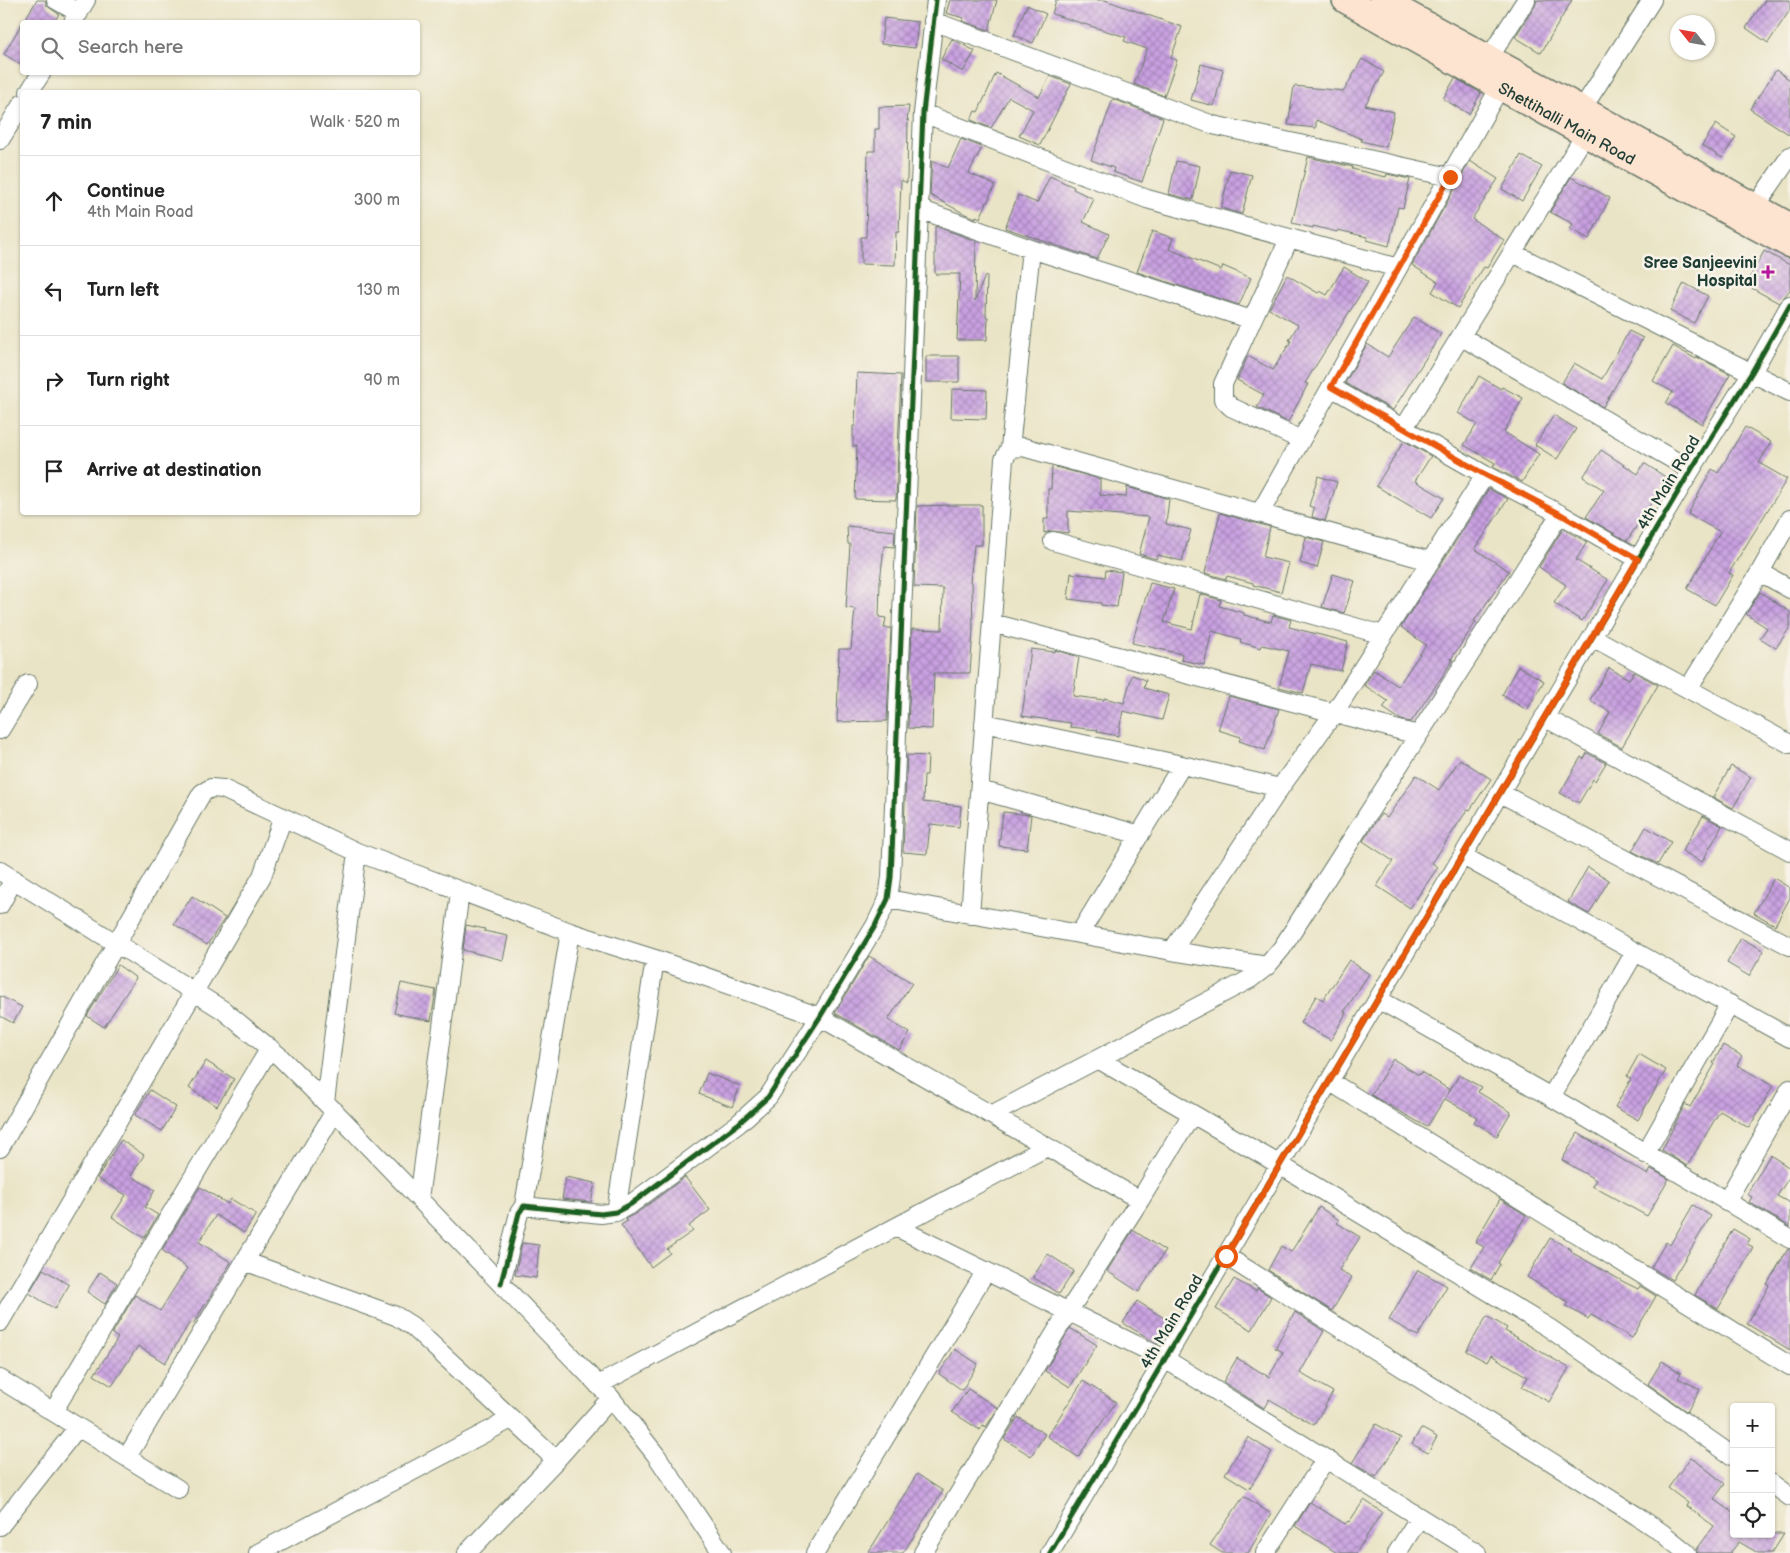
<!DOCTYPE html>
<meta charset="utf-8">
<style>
:root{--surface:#fff;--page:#f6f6f6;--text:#222;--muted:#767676;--line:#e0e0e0}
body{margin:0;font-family:"Balsamiq Sans",sans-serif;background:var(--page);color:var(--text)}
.controls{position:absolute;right:15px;bottom:15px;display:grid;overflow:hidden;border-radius:5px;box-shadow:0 1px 4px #0004}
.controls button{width:45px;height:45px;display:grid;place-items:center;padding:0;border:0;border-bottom:1px solid var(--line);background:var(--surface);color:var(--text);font:25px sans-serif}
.compass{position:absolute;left:1670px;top:15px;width:45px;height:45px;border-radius:50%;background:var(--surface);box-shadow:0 1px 4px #0004;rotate:301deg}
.stop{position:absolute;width:15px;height:15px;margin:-11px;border:4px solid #ea580c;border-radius:50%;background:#fff}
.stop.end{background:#ea580c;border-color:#fff;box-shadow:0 1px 5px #0008}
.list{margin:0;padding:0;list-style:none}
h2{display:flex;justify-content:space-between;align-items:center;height:65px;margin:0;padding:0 20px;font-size:21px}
h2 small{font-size:16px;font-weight:400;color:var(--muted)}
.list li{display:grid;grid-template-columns:32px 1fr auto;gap:15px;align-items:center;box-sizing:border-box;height:90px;padding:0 20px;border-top:1px solid var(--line)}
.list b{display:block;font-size:19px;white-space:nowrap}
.list p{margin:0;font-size:16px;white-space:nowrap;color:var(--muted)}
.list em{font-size:16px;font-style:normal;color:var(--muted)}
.icon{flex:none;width:28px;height:28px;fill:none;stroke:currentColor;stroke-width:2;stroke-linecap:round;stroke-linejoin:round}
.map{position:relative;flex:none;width:1790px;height:1553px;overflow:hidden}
.search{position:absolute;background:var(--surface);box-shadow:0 1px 4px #0004;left:20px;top:20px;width:400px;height:55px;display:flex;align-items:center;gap:12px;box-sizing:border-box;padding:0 18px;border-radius:5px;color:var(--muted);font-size:19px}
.panel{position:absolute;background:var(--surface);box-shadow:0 1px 4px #0004;left:20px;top:90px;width:400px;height:425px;border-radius:5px}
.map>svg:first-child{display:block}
.building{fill:url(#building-cross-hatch)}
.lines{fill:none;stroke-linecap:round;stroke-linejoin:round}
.street-casing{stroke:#667767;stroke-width:20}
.secondary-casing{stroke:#667767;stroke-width:28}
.street{stroke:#fff;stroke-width:18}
.secondary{stroke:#fde4d0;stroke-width:25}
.cycleway-casing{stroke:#f7f3e8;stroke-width:8}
.cycleway{stroke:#1b5e20;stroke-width:5}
.route{stroke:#ea580c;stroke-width:6}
.poi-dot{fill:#b5179e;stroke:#f7f3e8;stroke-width:2}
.labels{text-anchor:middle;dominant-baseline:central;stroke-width:5;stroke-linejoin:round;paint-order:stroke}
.street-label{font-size:16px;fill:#1f3d34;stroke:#f7f3e8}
.poi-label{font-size:16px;font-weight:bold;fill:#1f3d34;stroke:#f7f3e8;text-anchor:end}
</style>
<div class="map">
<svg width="1790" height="1553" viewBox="0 0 1790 1553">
<defs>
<pattern id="building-cross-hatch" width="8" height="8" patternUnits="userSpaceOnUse" patternTransform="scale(1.25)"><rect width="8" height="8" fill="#c9a0e1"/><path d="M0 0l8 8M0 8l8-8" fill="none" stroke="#a384b7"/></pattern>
</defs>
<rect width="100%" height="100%" fill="#f7f3e8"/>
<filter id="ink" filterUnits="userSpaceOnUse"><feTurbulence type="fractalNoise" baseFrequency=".02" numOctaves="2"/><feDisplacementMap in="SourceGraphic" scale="10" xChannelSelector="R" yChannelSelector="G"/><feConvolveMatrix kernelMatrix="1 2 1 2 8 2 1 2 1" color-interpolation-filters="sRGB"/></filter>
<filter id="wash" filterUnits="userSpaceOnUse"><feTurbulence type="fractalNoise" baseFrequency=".0096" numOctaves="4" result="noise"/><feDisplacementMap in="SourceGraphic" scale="20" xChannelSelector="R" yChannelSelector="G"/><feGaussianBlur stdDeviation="1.12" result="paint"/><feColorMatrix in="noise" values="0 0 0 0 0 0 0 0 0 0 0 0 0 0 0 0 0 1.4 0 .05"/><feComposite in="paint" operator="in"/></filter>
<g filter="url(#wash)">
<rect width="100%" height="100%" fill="#eae4c6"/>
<g id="blocks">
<path class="building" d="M37 0H45L47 6 59 14 54 22H23Z
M950 0H997L989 30 962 21 964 18 946 13Z
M1056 0H1105L1182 27 1171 58 1177 60 1164 96 1134 84 1147 49 1124 41 1126 37 1052 14Z
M1537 0H1572L1541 53 1515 37 1535 6Z
M1765 0H1790V10L1768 43 1746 28Z
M1027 5 1046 14 1033 43 1014 35Z
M884 18 918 22 915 48 881 44Z
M22 23V65L4 54Z
M952 39 975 51 963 72 941 59Z
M1362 59 1384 72 1365 105 1394 112 1386 147 1361 141 1362 139 1316 120V128L1288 125 1294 86 1344 91Z
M1201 64 1223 70 1214 106 1191 100Z
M1776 70 1790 80V135L1750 109Z
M996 73 1039 97 1050 76 1071 84 1040 145 1019 136 1033 110 1009 97 991 128 971 120 975 111 978 112Z
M1455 78 1481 93 1469 114 1443 99Z
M1113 99 1163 118 1142 182 1113 172 1114 168 1091 160Z
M909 106 907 121 908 119 907 183 901 180 899 232H896L895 265 861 264V237H866L868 151H875V129H879V107Z
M1716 124 1736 137 1722 158 1702 145Z
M961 139 982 147 969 173 995 185 980 218 976 216V218L965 214 930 195 932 161 948 168Z
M1521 155 1542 167 1522 201 1502 189Z
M1308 157 1353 167 1352 169 1386 177 1387 174 1410 179 1403 208 1398 207 1389 246 1367 240V237L1338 230 1337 232 1313 226V228L1292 223Z
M1176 161 1200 166 1193 200 1169 194Z
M1470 161 1498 179 1472 219 1504 240 1487 268 1484 267 1458 308 1432 292 1438 282 1412 265Z
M1230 170 1252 175 1242 214 1221 208Z
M1050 176 1074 187 1073 189 1094 199 1083 222 1109 234 1097 259 1005 228 1018 195 1037 203Z
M1571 177 1610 198 1589 239 1570 229 1573 224 1550 212Z
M935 226 976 241 975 301 985 276H987L986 317H988L987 340H957L960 274H935Z
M1152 231 1173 238 1169 249 1221 270 1223 266 1251 278 1239 305 1137 272Z
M1764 251 1790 265V290L1779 303 1746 285Z
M1344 267 1368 282 1305 383 1308 384 1288 422 1257 407 1264 395 1237 380 1248 356 1273 370 1291 341 1289 340 1298 325 1269 309 1287 275 1318 293 1320 291 1327 295Z
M1684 283 1708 296 1694 323 1670 311Z
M1414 317 1441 334 1393 410 1345 383 1367 344 1388 357Z
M1629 331 1643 338 1603 407 1562 383 1574 363 1602 379Z
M1673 346 1696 359 1697 357 1730 374 1702 424 1666 403 1673 392 1653 381Z
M926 356H959V382H926Z
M857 373 901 375 896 500 855 499 857 446H853V426H855Z
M1479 376 1501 389 1502 387 1523 398 1504 432 1539 454 1522 482 1493 467 1495 463 1464 445 1477 424 1458 413Z
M952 389 987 390 986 419 951 418Z
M1554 415 1576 429 1557 459 1535 445Z
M1745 427 1771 442 1759 463 1787 479 1729 573 1733 575 1715 605 1687 589 1720 532 1688 514 1712 469 1718 473Z
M1404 441 1431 456 1415 481 1444 498 1431 518 1376 486Z
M1601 450 1638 474 1644 463 1667 478 1627 541 1586 517 1604 490 1583 477Z
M1052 466 1100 479V495L1126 497 1127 487 1169 499 1166 524 1191 530 1182 561 1158 555 1156 559 1139 554 1149 517 1068 511V533L1051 531 1044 533V519H1048V489H1051Z
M1318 476 1337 482 1325 521 1312 517 1314 508 1309 506Z
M1489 489 1508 499 1475 549 1509 571 1474 621 1476 622 1451 659 1453 660 1411 722 1401 720 1383 708 1388 701 1364 685 1374 670 1398 686 1426 645 1401 627Z
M952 505H982V545H974L970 582H972L973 630 970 673H934L932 729 908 728 912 629 942 630 943 588 914 587 917 506Z
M1220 513 1270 527 1263 557 1289 563 1281 592 1253 585V583L1227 576 1226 579 1205 573Z
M847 526 895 531 894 547 884 546 880 582 879 617 886 618 884 628H891L887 721 837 722 839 649H851L855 609 846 608 850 544H848Z
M1563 529 1587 542 1576 560 1608 580 1582 621 1554 603 1566 585 1539 567Z
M1306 537 1324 542 1317 568 1300 563Z
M1106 570 1122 572 1117 607 1101 605V603L1068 599 1071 573 1105 577Z
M1333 574 1355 581 1344 613 1322 607Z
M1150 583 1174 589 1164 622 1192 629 1200 594 1221 600 1219 606 1244 613V615L1271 622 1273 615 1291 620 1289 627 1348 642 1341 671 1311 664 1303 693 1279 687 1289 651 1262 645 1261 648 1240 642 1241 639 1212 631 1204 665 1181 660 1182 654 1132 643Z
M1760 592 1790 612V627L1776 648 1760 638 1767 628 1746 614Z
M1031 649 1055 652V650L1079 657 1073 696 1104 700V698L1124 703 1132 675 1146 680 1144 688 1169 695 1162 720 1123 711 1118 736 1097 732 1098 730 1070 727 1071 723 1022 716Z
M1518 666 1544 681 1527 710 1502 695Z
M1609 668 1629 679 1634 672 1658 685 1622 747 1598 734 1610 712 1590 700Z
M1229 696 1279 709 1265 750 1239 741 1241 737 1218 730Z
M1587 753 1606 763 1595 781 1593 779 1579 803 1560 793 1581 757 1584 759Z
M907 755 928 756 927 775H924L923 802 961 806 959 827 930 824 927 854 903 852Z
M1460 759 1491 779 1470 810 1468 809 1432 863 1438 867 1410 908 1377 886 1393 861 1363 841 1381 814 1387 818 1416 775 1439 790Z
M1731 766 1751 777 1733 808 1713 797Z
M1003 812 1031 815 1027 849 999 846Z
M1703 816 1722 826 1702 862 1682 851Z
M1646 827 1671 842 1658 864 1632 851Z
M1588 867 1609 880 1589 914 1568 902Z
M1774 878 1790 888V898L1775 925 1754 913Z
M192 896 225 918 207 945 174 924Z
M466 925 485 929 484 931 508 936 503 960 463 950Z
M1741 938 1764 951 1749 976 1727 963Z
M869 956 912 983 888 1020 910 1033 899 1050 835 1013Z
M1349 960 1369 974 1344 1012 1346 1013 1331 1040 1300 1023 1316 996 1323 1000Z
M118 965 136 978 104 1027 87 1016Z
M401 983 436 990 431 1021 394 1013Z
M0 996 22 1007 13 1023 0 1016Z
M1723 1045 1742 1056 1737 1065 1773 1086 1749 1128 1720 1111 1687 1166 1662 1150 1685 1104 1690 1107 1715 1064 1713 1063Z
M1639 1054 1666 1070 1638 1120 1615 1107 1631 1079 1627 1076Z
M1393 1059 1419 1075 1421 1072 1450 1090 1427 1127 1371 1095Z
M206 1061 234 1079 217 1106 189 1088Z
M707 1073 740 1086 732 1107 699 1094Z
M1459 1075 1481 1087 1478 1092 1511 1112 1497 1136 1474 1122 1477 1117 1445 1099Z
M150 1090 176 1107 162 1131 135 1115Z
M1578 1133 1648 1175 1651 1169 1669 1179 1647 1216 1592 1186 1596 1180 1562 1160Z
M121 1140 144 1155 131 1176 155 1190 145 1207 158 1215 144 1238 112 1217 126 1195 97 1178Z
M1770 1155 1790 1168V1176L1777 1196 1790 1203V1227L1749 1202 1752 1197 1747 1194Z
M566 1177 595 1183 591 1202 562 1199Z
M685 1177 710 1210 689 1226 693 1231 667 1249 670 1253 651 1267 621 1225 627 1221 625 1219 637 1213Z
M200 1187 228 1204 231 1199 256 1214 244 1233 216 1215 199 1242 231 1262 193 1324 190 1322 165 1363 138 1346 112 1386 94 1375 118 1338 112 1334 135 1295 160 1311 187 1268 162 1250Z
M1500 1199 1526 1215 1498 1263 1500 1264 1491 1280 1471 1268 1484 1247 1475 1242Z
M1693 1205 1711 1216 1672 1280 1651 1267 1666 1242 1670 1245Z
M1319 1207 1339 1220 1337 1223 1360 1237 1339 1270 1352 1277 1332 1311 1268 1270 1281 1246 1291 1252Z
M1733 1229 1750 1239 1747 1244 1753 1247 1718 1309 1695 1295Z
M1133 1230 1165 1251 1139 1292 1107 1271Z
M1550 1238 1572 1250 1571 1252 1624 1282 1638 1289 1640 1286 1656 1296 1632 1338 1591 1315 1588 1319 1566 1306 1568 1302 1527 1277Z
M522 1243 539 1245 536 1278 515 1275Z
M1788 1249 1790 1250V1350L1747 1324 1769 1286 1767 1284Z
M1048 1254 1074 1271 1059 1294 1033 1277Z
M43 1269 69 1285 55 1309 29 1293Z
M1418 1270 1447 1286 1418 1336 1389 1320Z
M100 1272 117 1283 105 1304 87 1292Z
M1234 1279 1256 1291 1257 1288 1271 1297 1252 1330 1216 1309Z
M1137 1301 1172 1323 1158 1344 1123 1323Z
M1295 1312 1324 1331 1300 1373 1333 1392 1314 1425 1269 1399 1264 1408 1223 1382 1237 1358 1269 1377 1283 1352 1275 1348Z
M1487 1316 1507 1328 1505 1331 1569 1368 1549 1402 1522 1387 1528 1377 1491 1355 1487 1362 1466 1351Z
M1070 1328 1097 1345 1070 1387 1045 1371Z
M955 1349 978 1364 962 1390 939 1374Z
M1662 1361 1681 1373 1678 1378 1700 1389 1687 1412 1648 1384Z
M1083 1381 1116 1402 1078 1457 1047 1436Z
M968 1389 998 1408 986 1427 983 1425 980 1430 952 1412Z
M1018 1417 1045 1434 1031 1456 1004 1439Z
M1376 1424 1401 1438 1376 1477 1352 1463Z
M1421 1428 1437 1437 1428 1453 1412 1444Z
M1248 1437 1272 1452 1249 1489 1225 1474Z
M1691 1457 1725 1484 1714 1499 1734 1513V1534H1784L1772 1553H1758L1739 1542 1730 1553H1697V1549L1714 1526 1686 1506 1688 1503 1668 1488Z
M917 1474 943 1491 903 1553H868Z
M1244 1496 1271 1514 1248 1553H1222L1210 1545Z
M1364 1500 1382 1512 1356 1553H1337L1295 1526 1310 1502 1345 1524 1348 1521 1349 1522Z"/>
</g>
</g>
<g filter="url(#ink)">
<use href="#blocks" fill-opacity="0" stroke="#667767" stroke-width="1"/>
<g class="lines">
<g class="street-casing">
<path id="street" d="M56 0 79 13
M933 21 1213 125 1450 177
M73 22 86 0
M1489 58 1526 0
M29 92 42 72
M1582 109 1652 0
M923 113 1147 199 1398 268
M0 140 22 104
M919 209 1031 249 1252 320
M1749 216 1790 156
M1289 239 1223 384V399L1231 407 1301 440
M1513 253 1790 392
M1462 337 1691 470
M1331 387 1485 475 1560 514 1638 559
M1404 428 1585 135
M1010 448 1031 249
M1260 513 1500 87
M1053 541 1383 635
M1760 572 1790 589
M992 623 1418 735
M1592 637 1790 744
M1688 689 1760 572 1790 519
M1544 717 1790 851
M984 723 1182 765 1280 788
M0 730 28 684
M980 790 1140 835
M1500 793 1790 946
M1463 856 1790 1038
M0 871 223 1010 279 1056 343 1120 611 1398 656 1455 722 1553
M888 899 1172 951 1267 966
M0 905 14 879
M970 915 1004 459 1010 448 1023 447 1430 561
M1080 933 1182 765
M1172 951 1280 788 1334 713 1485 475
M1378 999 1551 1097 1790 1239
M1098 1059 1280 1165 1549 1328 1734 1457
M1329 1081 1790 1366
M1551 1097 1635 952
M325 1102 357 852
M991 1115 1250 979 1267 966 1282 948 1560 514
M0 1148 202 793 211 788 223 789 357 852 570 932 655 959 820 1017 1140 1200
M1645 1154 1730 1004
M419 1199 460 892
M1726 1202 1790 1089
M524 1206 570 932
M616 1212 655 959
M896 1227 1165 1359 1477 1553
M1226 1256 1637 1516 1662 1533 1687 1553
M244 1261 396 1316 412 1326 556 1460
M501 1283 519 1213 524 1206 601 1214 616 1212 631 1204 738 1124 768 1097 820 1017 875 926 888 899 891 877 923 113 936 0
M0 1322 262 876 283 817
M0 1379 178 1489
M598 1385 1047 1147
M53 1412 270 1048
M127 1457 335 1111
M1771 1483 1790 1497
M0 1526 78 1427
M258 1553 511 1419
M467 1553 556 1460 611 1398
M815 1553 986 1271
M923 1553 1068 1312 1140 1200 1192 1114
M1050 1553 1691 470 1752 372 1790 305
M1265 1553 1325 1460
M1397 1553 1419 1518"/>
</g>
<g class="secondary-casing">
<g id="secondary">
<path id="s1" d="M1345 0C1492 83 1640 166 1790 245"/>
<path d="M1382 0 1582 109 1790 226"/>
</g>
</g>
<use href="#street" class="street"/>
<use href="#secondary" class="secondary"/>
<g class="cycleway-casing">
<path id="cycleway" d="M501 1283 519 1213 524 1206 601 1214 616 1212 631 1204 738 1124 768 1097 820 1017 875 926 888 899 891 877 923 113 936 0
M1050 1553 1691 470 1752 372 1790 305"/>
</g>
<use href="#cycleway" class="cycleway"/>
</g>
</g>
<g class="lines" filter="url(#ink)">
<path class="route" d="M1226 1256 1638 559 1560 514 1484 474 1331 387 1450 177"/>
</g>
<path class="poi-dot" d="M1765.5 264.5h5v5h5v5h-5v5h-5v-5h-5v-5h5z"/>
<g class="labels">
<g class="street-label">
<text stroke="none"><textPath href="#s1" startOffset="254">Shettihalli Main Road</textPath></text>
<text transform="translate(1669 483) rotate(-59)">4th Main Road</text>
<text transform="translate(1172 1322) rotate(-59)">4th Main Road</text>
</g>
<g class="poi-label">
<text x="1757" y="263">Sree Sanjeevini<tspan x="1757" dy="18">Hospital</tspan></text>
</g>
</g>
</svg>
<div class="controls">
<button>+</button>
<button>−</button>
<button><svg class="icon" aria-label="locate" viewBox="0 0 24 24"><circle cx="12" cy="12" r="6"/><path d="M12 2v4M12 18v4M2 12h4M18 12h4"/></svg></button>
</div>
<svg class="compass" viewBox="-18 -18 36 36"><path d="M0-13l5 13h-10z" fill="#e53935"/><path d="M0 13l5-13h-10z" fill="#767676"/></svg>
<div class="stop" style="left:1226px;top:1256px"></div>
<div class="stop end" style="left:1450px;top:177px"></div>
<div class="search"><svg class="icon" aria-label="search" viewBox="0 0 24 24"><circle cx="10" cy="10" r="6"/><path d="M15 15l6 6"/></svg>Search here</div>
<section class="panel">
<h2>7 min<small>Walk · 520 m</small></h2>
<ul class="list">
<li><svg class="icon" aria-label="ahead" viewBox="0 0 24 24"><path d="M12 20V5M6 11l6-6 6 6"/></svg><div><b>Continue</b><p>4th Main Road</p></div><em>300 m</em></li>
<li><svg class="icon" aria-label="left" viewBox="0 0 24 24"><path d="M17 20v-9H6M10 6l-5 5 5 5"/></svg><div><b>Turn left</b></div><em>130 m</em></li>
<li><svg class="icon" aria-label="right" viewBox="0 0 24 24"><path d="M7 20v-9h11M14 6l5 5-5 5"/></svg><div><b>Turn right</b></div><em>90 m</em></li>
<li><svg class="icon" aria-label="arrive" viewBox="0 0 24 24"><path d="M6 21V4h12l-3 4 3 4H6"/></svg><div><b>Arrive at destination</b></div></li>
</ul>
</section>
</div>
